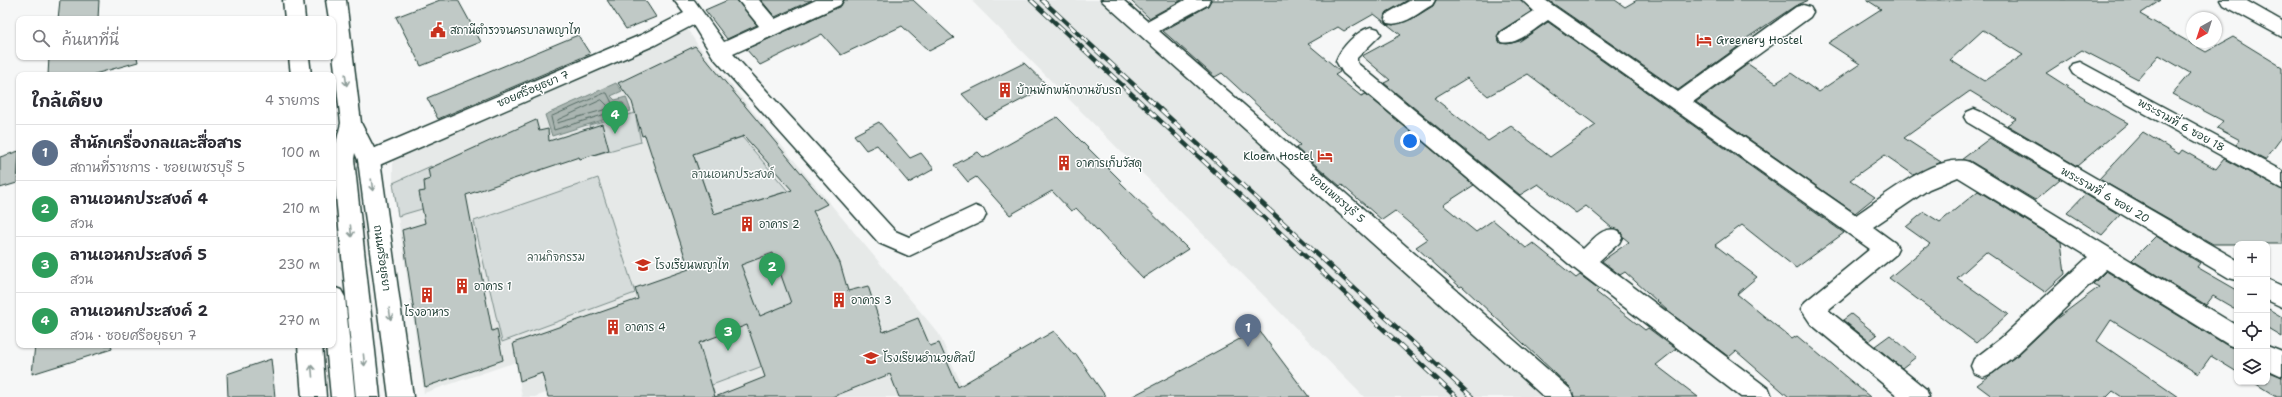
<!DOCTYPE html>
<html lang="th">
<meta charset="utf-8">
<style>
:root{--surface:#fff;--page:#f2f2f3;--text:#2b2b33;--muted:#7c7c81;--line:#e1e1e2;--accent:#c8321e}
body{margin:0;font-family:"Shantell Sans","Playpen Sans Thai",sans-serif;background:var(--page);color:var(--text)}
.controls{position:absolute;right:12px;bottom:12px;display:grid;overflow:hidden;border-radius:8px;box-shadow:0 1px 3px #0004}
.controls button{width:36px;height:36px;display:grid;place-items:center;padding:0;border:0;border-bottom:1px solid var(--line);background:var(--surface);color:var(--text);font:20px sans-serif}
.compass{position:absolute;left:2186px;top:12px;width:36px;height:36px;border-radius:50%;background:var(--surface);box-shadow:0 1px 3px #0004;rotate:219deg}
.you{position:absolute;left:1410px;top:141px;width:14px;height:14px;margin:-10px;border:3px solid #fff;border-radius:50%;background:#1a73e8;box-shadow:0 0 0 6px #1a73e833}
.badge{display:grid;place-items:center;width:26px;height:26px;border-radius:50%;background:var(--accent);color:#fff;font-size:13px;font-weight:700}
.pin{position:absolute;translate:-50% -33px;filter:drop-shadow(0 1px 2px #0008)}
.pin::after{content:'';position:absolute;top:21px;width:14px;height:12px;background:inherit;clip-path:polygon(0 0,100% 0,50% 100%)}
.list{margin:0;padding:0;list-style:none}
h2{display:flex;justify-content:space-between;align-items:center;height:52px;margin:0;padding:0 16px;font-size:17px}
h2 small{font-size:13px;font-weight:400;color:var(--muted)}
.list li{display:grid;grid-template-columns:26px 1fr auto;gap:12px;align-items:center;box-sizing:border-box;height:56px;padding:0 16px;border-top:1px solid var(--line)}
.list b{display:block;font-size:15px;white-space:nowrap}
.list p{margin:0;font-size:13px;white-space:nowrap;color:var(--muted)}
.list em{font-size:13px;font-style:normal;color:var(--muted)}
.icon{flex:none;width:22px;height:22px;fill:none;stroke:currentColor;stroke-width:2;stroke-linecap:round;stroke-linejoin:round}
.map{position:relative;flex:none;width:2282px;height:397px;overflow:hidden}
.search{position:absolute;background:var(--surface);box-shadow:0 1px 3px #0004;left:16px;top:16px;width:320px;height:44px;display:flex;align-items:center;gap:10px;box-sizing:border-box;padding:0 14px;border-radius:8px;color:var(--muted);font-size:15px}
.panel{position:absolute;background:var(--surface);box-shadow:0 1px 3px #0004;left:16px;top:72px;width:320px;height:276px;border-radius:8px}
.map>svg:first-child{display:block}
.built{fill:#e6e9e8}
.green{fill:#d6dcdb;stroke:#7a8c88}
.water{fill:#aab5b1;stroke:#72857f}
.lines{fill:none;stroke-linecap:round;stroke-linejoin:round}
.shore{stroke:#576d66;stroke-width:1}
.building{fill:#c0c9c6;stroke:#1f3d34;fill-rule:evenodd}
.minor-casing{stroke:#1f3d34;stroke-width:3}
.secondary-casing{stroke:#1f3d34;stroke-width:3}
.primary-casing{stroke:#1f3d34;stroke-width:3}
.minor{fill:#fff;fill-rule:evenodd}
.secondary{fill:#fff;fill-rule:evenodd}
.primary{fill:#fff;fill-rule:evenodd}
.rail-casing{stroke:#1f3d34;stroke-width:4.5}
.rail{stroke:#fff;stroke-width:3;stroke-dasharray:9;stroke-linecap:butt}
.oneway{stroke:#8f9e9a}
.labels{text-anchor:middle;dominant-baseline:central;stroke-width:3;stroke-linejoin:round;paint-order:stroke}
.poi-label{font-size:11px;fill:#1f3d34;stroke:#fff;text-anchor:start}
.street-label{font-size:11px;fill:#1f3d34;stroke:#fff}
.park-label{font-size:11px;fill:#445d55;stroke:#fff}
</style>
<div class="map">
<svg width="2282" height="397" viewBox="0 0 2282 397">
<rect width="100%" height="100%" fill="#f6f7f7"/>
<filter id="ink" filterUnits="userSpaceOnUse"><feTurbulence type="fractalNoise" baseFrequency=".025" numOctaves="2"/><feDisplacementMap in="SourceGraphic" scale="8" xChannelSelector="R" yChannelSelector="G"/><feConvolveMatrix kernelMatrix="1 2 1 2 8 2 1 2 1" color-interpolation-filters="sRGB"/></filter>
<g filter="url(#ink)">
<path class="built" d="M971 0H1106L1548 397H1364Z
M686 27 697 44 939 334 966 395 961 397H682L717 384 700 336 535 397H522L516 362 424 393 393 183V155Z"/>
<path class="green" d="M635 113 641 142 594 155 589 125Z
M742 137 788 191 714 214 693 154Z
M431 166 439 204 398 216 393 183Z
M598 178 635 293 502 342 474 221Z
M791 241 818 309 768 364 704 388 689 337 727 264Z"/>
<path class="water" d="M616 83 622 91 611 96 615 100 626 97 631 111 552 136 545 115Z"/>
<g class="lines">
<path class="shore" d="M605 93H607L612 103H623L625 108 554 130 551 117Z
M602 100 608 106 607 109 557 123 558 120Z"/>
</g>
<path class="building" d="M60 0H99L98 19H58Z
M440 0H458L481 42 421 66 396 17Z
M607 0H645L656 17 626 29Z
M728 0H737L757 25 727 39 705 10Z
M761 0H812L775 17Z
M844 0H913L954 38 929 51 902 26 841 55 822 34 760 65 746 49 841 6Z
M1130 0H1182L1149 18Z
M1211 0H1408L1387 12 1384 17 1387 24 1393 25 1412 19 1433 6 1436 0H1521L1532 11 1500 31 1497 36 1500 43 1507 44 1520 41 1548 22 1844 233 1796 268 1742 225 1715 245 1757 277 1737 294 1792 339 1797 336 1870 397H1789L1736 351 1729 357 1669 312 1625 272 1620 275 1602 261 1629 242 1623 237 1620 230 1612 228 1586 206 1576 213 1538 184 1520 195 1384 83 1390 80 1362 56 1401 35 1374 14 1344 31 1338 27 1308 44 1339 70 1340 72 1335 75 1361 96 1366 94 1474 185 1443 205 1476 232 1493 220 1526 248 1533 243 1576 278 1580 275 1599 289 1596 292 1645 330 1648 328 1676 349 1656 365 1698 397H1574L1571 388 1462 286 1460 287 1416 247 1428 239 1395 211 1382 220 1342 185 1340 186 1296 148 1300 145 1222 73 1215 77 1163 31 1208 6ZM1528 74 1596 125 1550 157 1511 126 1488 141 1434 98 1467 78 1488 96Z
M1548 0H1615L1625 7 1637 0H1809L1795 6 1744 40 1746 41 1678 90Z
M1867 0H2161L2140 14 2206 52 2233 37 2282 67V137L2265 160 2236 145 2240 140 2217 128 2223 121 2172 94 2190 73 2159 55 2138 79 2082 50 2046 73 2085 98 2084 99 2128 123 2077 166 2007 125 2016 119 1970 91 1904 138 1941 162 1914 175 1885 155 1850 180 1875 197 1855 213 1696 102 1748 64 1776 83 1791 73 1818 92 1860 64 1828 43 1881 9ZM1983 30 2023 55 1984 81 1950 60Z
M578 35 590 54 438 119 427 98Z
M695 46 827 204 813 211 840 263 848 291 868 286 883 332 918 318 930 346 939 343 958 387 1054 331 1074 355 1076 354 1106 397H899L890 374 832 397H715L765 377 747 325 699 343 715 397H548L542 373 520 381 513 343 638 299 635 288 689 269 645 135 642 136 632 102 618 83ZM744 136 792 190 714 214 693 154ZM773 253 791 303 760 316 741 265Z
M49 57H137L138 62 91 75H48Z
M1024 63 1048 86 985 119 962 94Z
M1057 117 1121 181 1120 182 1188 249 1143 278 1076 208 1071 211 1052 191 1010 215 976 177 968 182 954 165 978 152 984 158Z
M536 120 539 131 548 129 549 141 602 124 609 150 580 159 579 157 466 195 492 331 497 329 503 360 425 387 402 230 425 223 419 192 425 191 424 181 430 179 428 169Z
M879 122 910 158 921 153 934 169 909 183 877 145 866 150 854 135Z
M2143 132 2179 154 2182 150 2216 169 2224 159 2282 190V244H2213L2099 179Z
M1990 138 2060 179 2035 200 1970 161 1961 160Z
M19 151 17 183 0 188V157Z
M1978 191 2061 242 2065 274 2045 292 1986 252 1957 278 2008 314 1976 343 1889 278 1930 244 1906 227 1924 212 1940 222Z
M2085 194 2120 215 2102 235 2067 213Z
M2156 236 2200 263 2197 267 2237 290V310L2213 296 2206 305 2132 260Z
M2106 271 2228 346 2237 349V372L2211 356 2198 374 2111 320 2097 341 2178 397H2122L2113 391 2107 397H1993L1977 385 2019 354 2056 319 2099 287 2093 284Z
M2267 308 2282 317V337L2267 328Z
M1851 314 1877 335 1869 341 1843 320Z
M1258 329 1309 397H1131L1192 365Z
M1890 335 1916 357 1902 368 1875 346Z
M35 345H111L112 349 32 374Z
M271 359 275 397H228L227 374Z
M2267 371 2282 377V397H2277L2253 382H2267Z"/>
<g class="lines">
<g class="minor-casing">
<path id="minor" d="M674 0H694L724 42 759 26 738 0H759L775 19 816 0H843L840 5 733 54 895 231 909 237 975 206 983 209 986 215 983 221 909 256 879 243 713 57 693 25 655 45 377 166 369 168 361 166 358 160 361 154 641 35 684 13Z
M1101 0H1123L1147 21 1185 0H1210L1207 5 1159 31 1570 389 1573 397H1544Z
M1411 0H1435L1432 5C1419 12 1403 27 1388 23L1385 18 1388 13Z
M1522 0H1545L1678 92 1796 7 1803 5 1810 7 1813 12 1810 17 1693 102 1856 215C1882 198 1936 152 1969 162L2237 326V348L2229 345 2106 269 2018 353 1992 373 1983 377 1974 373 1971 366 1974 359 2000 339 2088 257 1958 177 1929 189 1873 227 1895 243 1898 249 1895 255 1828 310 1926 389 1929 397H1899L1811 324 1801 309 1805 302 1870 249 1548 20C1534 29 1517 46 1501 42L1498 37 1501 32 1534 11Z
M1371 27 1378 29 1381 34 1357 58V63L1583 249C1594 239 1603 225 1619 231L1622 237 1619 243 1599 261 1769 389 1772 397H1741L1575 269 1343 73 1336 61C1341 47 1357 31 1371 27Z
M2080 62 2282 171V189L2073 74 2070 69 2073 64Z
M1974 109 1981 112 2237 260V280L2229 278 1967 122 1964 117 1967 112Z
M2267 279 2282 286V307L2267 300Z
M2267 346 2282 352V376L2267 369Z"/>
</g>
<g class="secondary-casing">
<path id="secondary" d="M283 0H303L305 19H285Z
M326 0H346L361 123 380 160 413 397H389L358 160 355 153 354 159 380 397H356L333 166V156L341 123 333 54V19H329Z
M289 57H309L311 75H291Z
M333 287 341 290 345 297 355 397H331L326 345H333Z
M298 345H322L326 397H302Z"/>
</g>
<g class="primary-casing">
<path id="primary" d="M2220 0H2245L2282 21V37L2223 5Z"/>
</g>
<use href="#minor" class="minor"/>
<use href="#secondary" class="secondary"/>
<use href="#primary" class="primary"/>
<g class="rail-casing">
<path id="rail" d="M1031 0 1456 397
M1042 0 1472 397"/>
</g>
<use href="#rail" class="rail"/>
</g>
<defs><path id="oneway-shaft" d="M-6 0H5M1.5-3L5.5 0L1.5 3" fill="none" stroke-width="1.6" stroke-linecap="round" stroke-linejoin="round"/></defs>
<g class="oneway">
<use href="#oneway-shaft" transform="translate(346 80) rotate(82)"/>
<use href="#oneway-shaft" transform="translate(372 185) rotate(83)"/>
<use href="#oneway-shaft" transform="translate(351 231) rotate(84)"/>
<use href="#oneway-shaft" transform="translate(390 314) rotate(82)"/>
<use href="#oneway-shaft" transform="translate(364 360) rotate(84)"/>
<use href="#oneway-shaft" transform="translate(312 371) rotate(-95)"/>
</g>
</g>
<defs>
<g id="civic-bare" transform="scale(1.2)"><path d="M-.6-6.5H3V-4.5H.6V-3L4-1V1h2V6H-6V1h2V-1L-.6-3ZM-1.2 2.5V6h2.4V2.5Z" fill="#c8321e" stroke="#fff" stroke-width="2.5" paint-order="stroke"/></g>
<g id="hotel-bare" transform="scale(1.2)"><path d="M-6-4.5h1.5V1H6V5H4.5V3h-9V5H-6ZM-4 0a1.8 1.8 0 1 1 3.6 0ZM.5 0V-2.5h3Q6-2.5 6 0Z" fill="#c8321e" stroke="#fff" stroke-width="2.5" paint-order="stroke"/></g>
<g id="building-bare" transform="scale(1.2)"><path d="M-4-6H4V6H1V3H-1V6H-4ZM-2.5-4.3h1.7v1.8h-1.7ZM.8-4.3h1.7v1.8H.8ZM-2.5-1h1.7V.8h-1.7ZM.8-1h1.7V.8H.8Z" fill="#c8321e" stroke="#fff" stroke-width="2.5" paint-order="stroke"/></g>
<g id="school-bare" transform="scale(1.2)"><path d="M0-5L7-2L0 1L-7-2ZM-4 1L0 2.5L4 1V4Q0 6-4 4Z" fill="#c8321e" stroke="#fff" stroke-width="2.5" paint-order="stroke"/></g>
</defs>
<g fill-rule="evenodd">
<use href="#civic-bare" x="438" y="30"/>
<use href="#hotel-bare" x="1704" y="40"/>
<use href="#building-bare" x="1005" y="90"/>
<use href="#hotel-bare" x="1325" y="156"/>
<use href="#building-bare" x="1064" y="163"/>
<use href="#building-bare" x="747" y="224"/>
<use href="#school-bare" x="643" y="265"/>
<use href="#building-bare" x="462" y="286"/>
<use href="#building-bare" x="427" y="295"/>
<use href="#building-bare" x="839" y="300"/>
<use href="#building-bare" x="613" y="327"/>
<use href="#school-bare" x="871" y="358"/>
</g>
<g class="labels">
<g class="poi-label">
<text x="450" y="30">สถานีตำรวจนครบาลพญาไท</text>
<text x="1716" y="40">Greenery Hostel</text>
<text x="1017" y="90">บ้านพักพนักงานขับรถ</text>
<text x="1313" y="156" text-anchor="end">Kloem Hostel</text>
<text x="1076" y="163">อาคารเก็บวัสดุ</text>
<text x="759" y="224">อาคาร 2</text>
<text x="655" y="265">โรงเรียนพญาไท</text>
<text x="474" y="286">อาคาร 1</text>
<text x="851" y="300">อาคาร 3</text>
<text x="427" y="312" text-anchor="middle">โรงอาหาร</text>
<text x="625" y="327">อาคาร 4</text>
<text x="883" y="358">โรงเรียนอำนวยศิลป์</text>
</g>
<g class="street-label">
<text transform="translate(533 89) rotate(-23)">ซอยศรีอยุธยา 7</text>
<text transform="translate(2181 125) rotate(29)">พระรามที่ 6 ซอย 18</text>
<text transform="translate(2105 195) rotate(30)">พระรามที่ 6 ซอย 20</text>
<text transform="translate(1337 198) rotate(41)">ซอยเพชรบุรี 5</text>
<text transform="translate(382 258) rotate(82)">ถนนศรีอยุธยา</text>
</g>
<g class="park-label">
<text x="733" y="174">ลานเอนกประสงค์</text>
<text x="556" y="257">ลานกิจกรรม</text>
</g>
</g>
</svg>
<div class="controls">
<button>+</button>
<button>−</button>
<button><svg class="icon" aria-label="locate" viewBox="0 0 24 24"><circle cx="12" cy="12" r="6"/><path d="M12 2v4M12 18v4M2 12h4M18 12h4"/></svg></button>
<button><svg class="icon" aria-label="layers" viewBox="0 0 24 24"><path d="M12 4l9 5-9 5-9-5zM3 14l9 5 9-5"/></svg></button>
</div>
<svg class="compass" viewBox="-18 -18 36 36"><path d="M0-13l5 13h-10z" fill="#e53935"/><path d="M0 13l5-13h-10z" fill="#7c7c81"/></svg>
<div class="you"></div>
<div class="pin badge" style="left:1248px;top:347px;background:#5c6f8a">1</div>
<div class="pin badge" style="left:772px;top:286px;background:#2e9e5b">2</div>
<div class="pin badge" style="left:728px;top:351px;background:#2e9e5b">3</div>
<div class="pin badge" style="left:615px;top:134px;background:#2e9e5b">4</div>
<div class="search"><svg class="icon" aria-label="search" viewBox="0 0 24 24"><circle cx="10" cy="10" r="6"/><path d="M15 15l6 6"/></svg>ค้นหาที่นี่</div>
<section class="panel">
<h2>ใกล้เคียง<small>4 รายการ</small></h2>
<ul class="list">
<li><span class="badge" style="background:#5c6f8a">1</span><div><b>สำนักเครื่องกลและสื่อสาร</b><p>สถานที่ราชการ · ซอยเพชรบุรี 5</p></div><em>100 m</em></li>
<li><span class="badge" style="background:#2e9e5b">2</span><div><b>ลานเอนกประสงค์ 4</b><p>สวน</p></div><em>210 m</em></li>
<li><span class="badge" style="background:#2e9e5b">3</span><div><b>ลานเอนกประสงค์ 5</b><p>สวน</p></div><em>230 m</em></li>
<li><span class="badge" style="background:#2e9e5b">4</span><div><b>ลานเอนกประสงค์ 2</b><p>สวน · ซอยศรีอยุธยา 7</p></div><em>270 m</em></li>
</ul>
</section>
</div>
